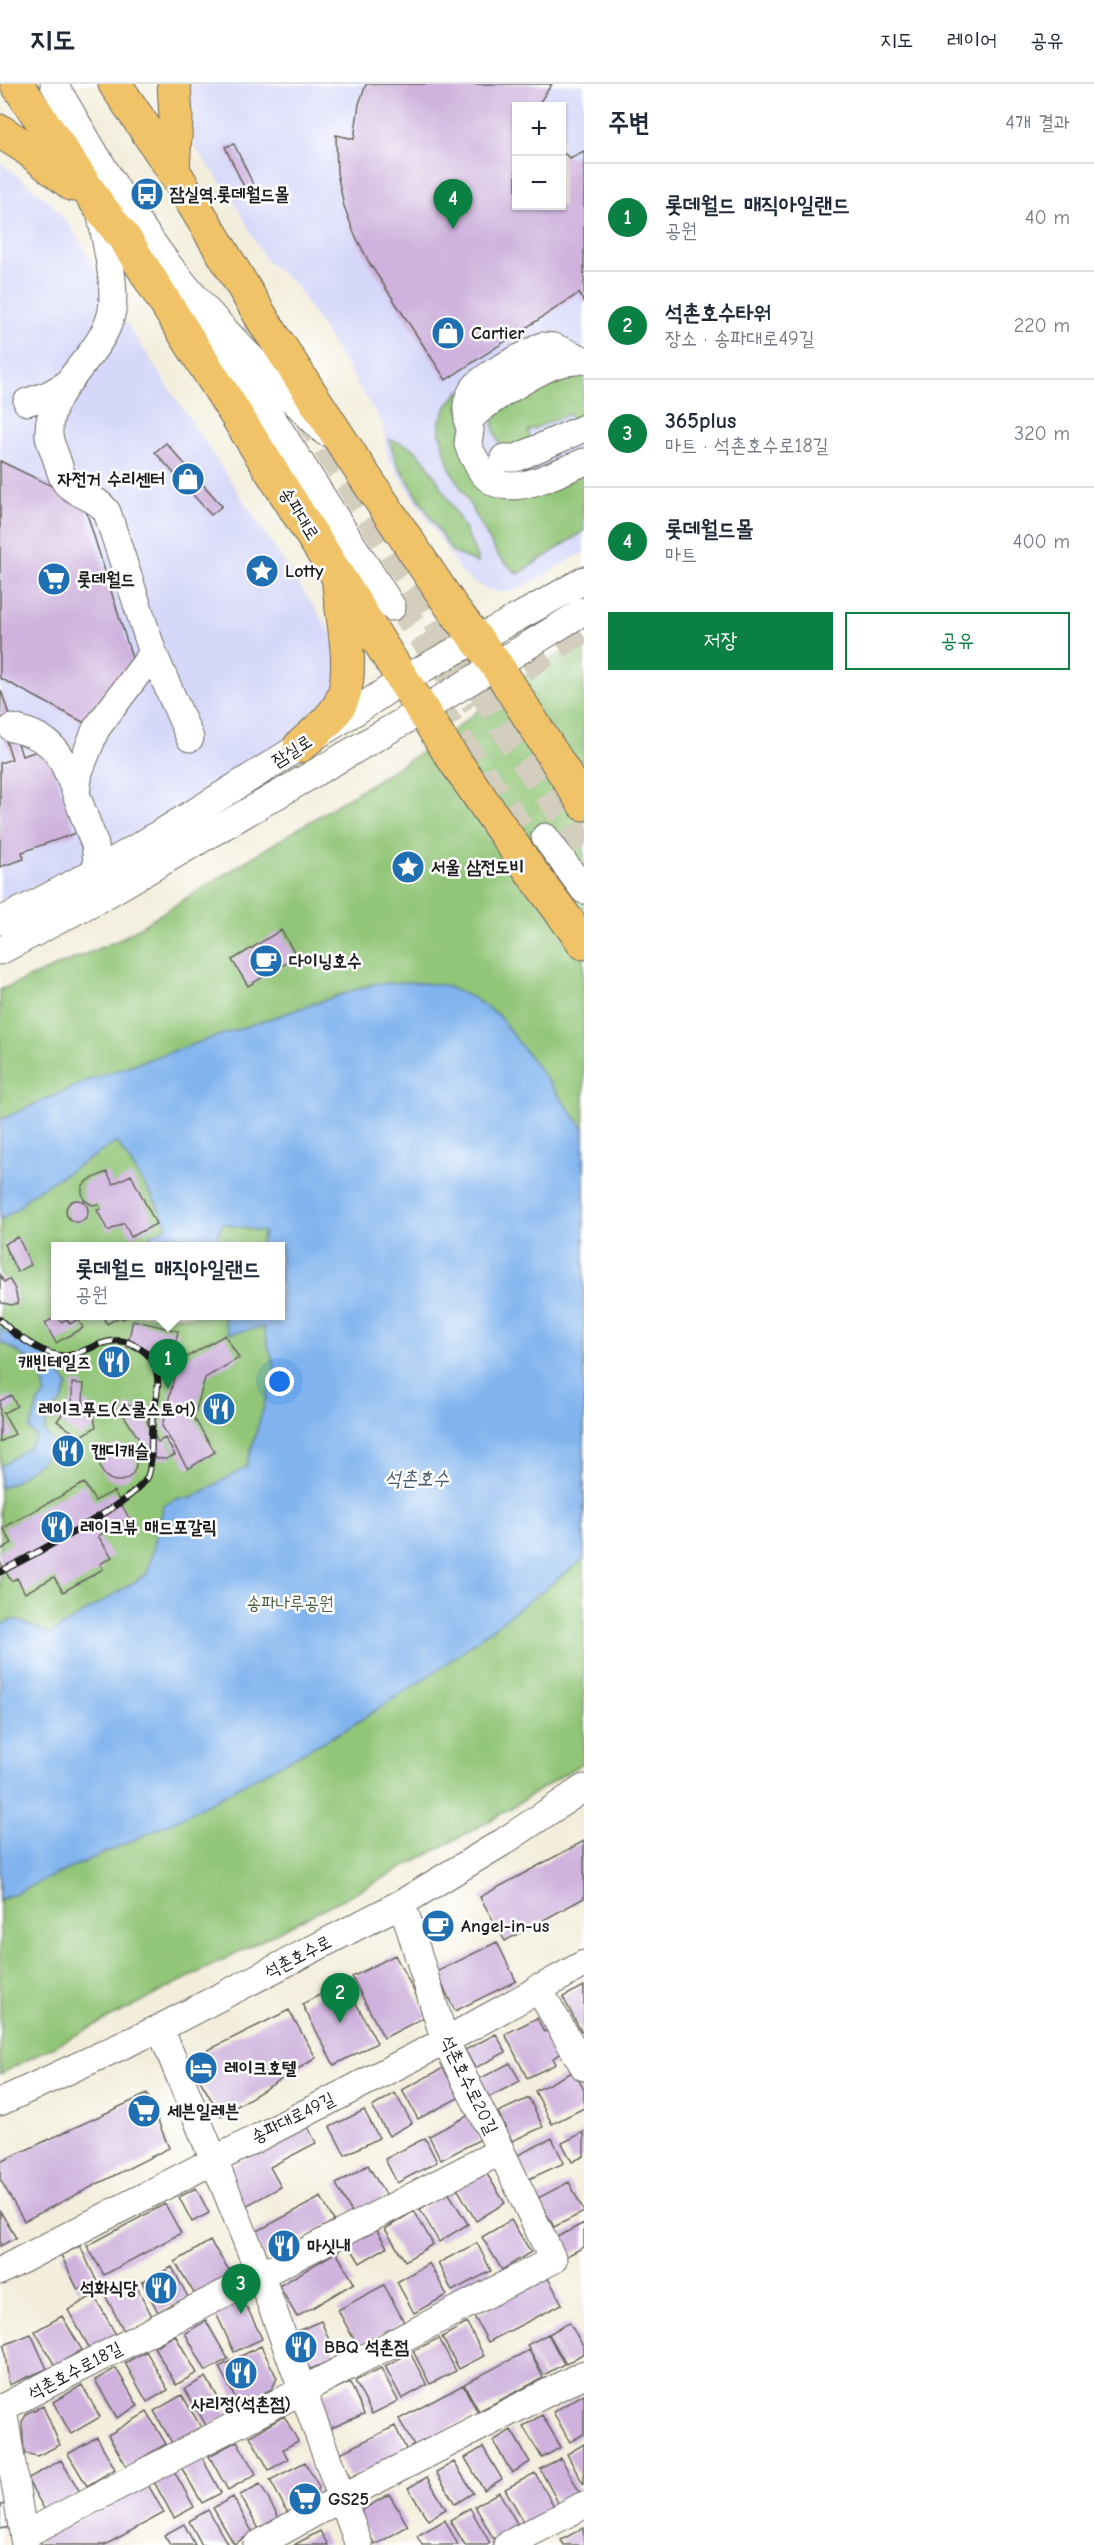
<!DOCTYPE html>
<html lang="ko">
<meta charset="utf-8">
<style>
:root{--surface:#fff;--page:#f2f2f3;--text:#1f2937;--muted:#747a83;--line:#e0e1e3;--accent:#0b8043}
body{margin:0;font-family:"Comic Neue","Poor Story",sans-serif;background:var(--page);color:var(--text)}
.controls{position:absolute;right:18px;top:18px;display:grid;overflow:hidden;border-radius:0px;box-shadow:0 2px 4px #0004}
.controls button{width:54px;height:54px;display:grid;place-items:center;padding:0;border:0;border-bottom:2px solid var(--line);background:var(--surface);color:var(--text);font:30px sans-serif}
.you{position:absolute;left:280px;top:1298px;width:21px;height:21px;margin:-15px;border:4px solid #fff;border-radius:50%;background:#1a73e8;box-shadow:0 0 0 9px #1a73e833}
.badge{display:grid;place-items:center;width:39px;height:39px;border-radius:50%;background:var(--accent);color:#fff;font-size:20px;font-weight:700}
.pin{position:absolute;translate:-50% -50px;filter:drop-shadow(0 2px 3px #0008)}
.pin::after{content:'';position:absolute;top:32px;width:21px;height:18px;background:inherit;clip-path:polygon(0 0,100% 0,50% 100%)}
.popup{position:absolute;left:51px;top:1158px;width:234px;height:78px;box-sizing:border-box;display:grid;place-content:center;border-radius:0px;background:var(--surface);filter:drop-shadow(0 2px 4px #0005);font-size:20px;white-space:nowrap;color:var(--muted)}
.popup b{font-size:22px;color:var(--text)}
.popup::after{content:'';position:absolute;left:50%;top:100%;margin-left:-12px;border:12px solid transparent;border-top-color:var(--surface)}
.list{margin:0;padding:0;list-style:none}
h2{display:flex;justify-content:space-between;align-items:center;height:78px;margin:0;padding:0 24px;font-size:26px}
h2 small{font-size:20px;font-weight:400;color:var(--muted)}
.list li{display:grid;grid-template-columns:39px 1fr auto;gap:18px;align-items:center;box-sizing:border-box;height:108px;padding:0 24px;border-top:2px solid var(--line)}
.list b{display:block;font-size:22px;white-space:nowrap}
.list p{margin:0;font-size:20px;white-space:nowrap;color:var(--muted)}
.list em{font-size:20px;font-style:normal;color:var(--muted)}
.actions{display:flex;gap:12px;padding:18px 24px}
.actions a{flex:1;padding:14px 0;border:2px solid var(--accent);border-radius:0px;text-align:center;font-size:21px;color:var(--accent)}
.actions .main{background:var(--accent);color:#fff}
.map{position:relative;flex:none;width:584px;height:2461px;overflow:hidden}
header{display:flex;align-items:center;gap:36px;box-sizing:border-box;height:84px;padding:0 30px;background:var(--surface);border-bottom:2px solid var(--line)}
header strong{font-size:28px}
nav{display:flex;gap:33px;margin-inline-start:auto;font-size:21px}
main{display:flex}
aside{flex:1;background:var(--surface)}
.map>svg:first-child{display:block}
.built{fill:#d6d8f9;fill-rule:evenodd}
.green{fill:#91c577;stroke:#56704a;stroke-width:1.5;fill-rule:evenodd}
.water{fill:#81b4ee;stroke:#4e6885;stroke-width:1.5}
.building{fill:#cfb2dd}
.lines{fill:none;stroke-linecap:round;stroke-linejoin:round}
.minor-tunnel{stroke:#d3cebe;stroke-width:27;stroke-dasharray:27 14;stroke-linecap:butt}
.minor-casing{stroke:#67665f;stroke-width:29}
.major-casing{stroke:#67665f;stroke-width:35}
.minor{stroke:#fff;stroke-width:27}
.major{stroke:#f0c369;stroke-width:33}
.rail-casing{stroke:#1c1c1c;stroke-width:7}
.rail{stroke:#fff;stroke-width:4.5;stroke-dasharray:14;stroke-linecap:butt}
.labels{text-anchor:middle;dominant-baseline:central;stroke-width:5;stroke-linejoin:round;paint-order:stroke}
.poi-label{font-size:18px;font-weight:bold;fill:#1c1c1c;stroke:#fff;text-anchor:start}
.street-label{font-size:18px;fill:#1c1c1c;stroke:#fff}
.park-label{font-size:18px;fill:#4b6040;stroke:#fff}
.water-label{font-size:20px;font-style:italic;fill:#445970;stroke:#fff}
</style>
<header>
<strong>지도</strong>
<nav><a>지도</a><a>레이어</a><a>공유</a></nav>
</header>
<main>
<div class="map">
<svg width="584" height="2461" viewBox="0 0 584 2461">
<rect width="100%" height="100%" fill="#fff"/>
<filter id="ink" filterUnits="userSpaceOnUse"><feTurbulence type="fractalNoise" baseFrequency=".0167" numOctaves="2"/><feDisplacementMap in="SourceGraphic" scale="12" xChannelSelector="R" yChannelSelector="G"/><feConvolveMatrix kernelMatrix="1 2 1 2 8 2 1 2 1" color-interpolation-filters="sRGB"/></filter>
<filter id="wash" filterUnits="userSpaceOnUse"><feTurbulence type="fractalNoise" baseFrequency=".008" numOctaves="4" result="noise"/><feDisplacementMap in="SourceGraphic" scale="24" xChannelSelector="R" yChannelSelector="G"/><feGaussianBlur stdDeviation="1.35" result="paint"/><feColorMatrix in="noise" values="0 0 0 0 0 0 0 0 0 0 0 0 0 0 0 0 0 1.4 0 .05"/><feComposite in="paint" operator="in"/></filter>
<g filter="url(#wash)">
<rect width="100%" height="100%" fill="#f3eedb"/>
<path class="built" d="M183 0H584V468L515 507 501 508 488 506 463 491 387 372 383 341 294 199 266 177 232 113 196 65 189 40ZM516 22H562V122H516Z
M0 78 48 116 73 146 129 243 331 549 342 581 326 631 93 775 0 817Z"/>
<path class="green" d="M566 287H578L584 291V339L575 343 569 330 528 347 532 361 501 364C495 350 488 339 500 326Z
M460 306 487 397 584 384V447L518 490 498 472 449 382 440 349V337L448 321Z
M389 356C399 358 411 361 418 369 431 381 476 462 478 479L452 468 397 379Z
M584 555V1678L493 1735 403 1784 0 1990V906L119 856 441 656 514 598ZM56 1162H280V1232H56Z"/>
<path class="water" d="M409 898 443 901 473 914 498 931 584 1045V1475L435 1588 345 1646 173 1738 0 1816V1541L15 1535 50 1550 147 1490 164 1421 178 1414H192L246 1383 275 1284 263 1243 229 1250 224 1237 225 1232H280V1162H260L264 1148 222 1139 214 1162H164L162 1160 153 1162 149 1152 167 1143 157 1120 117 1058 30 1111 17 1125 0 1136V1036L90 995 373 900Z
M0 1243 15 1255 45 1271 68 1301 61 1320 48 1327 44 1348 53 1359 54 1367 14 1398 0 1404V1383L29 1363 36 1352 29 1345C38 1330 32 1324 45 1310 45 1285 21 1268 0 1258Z"/>
<g id="blocks">
<path class="building" d="M366 0H552L537 22H516V122H562V68L570 74 584 67V219L579 209 446 296 370 180 354 149 344 122 337 89 336 51 354 55 359 20Z
M234 60 253 100 245 105 225 63Z
M166 359 222 422 211 431 155 368Z
M0 377 83 417 132 574 96 645 0 594Z
M1 606 22 672 47 664 76 749 22 768 24 775 0 783V679L12 675 0 639Z
M281 846 297 873 248 902 232 876Z
M107 1088 113 1100 131 1091 156 1140 131 1153 124 1139 108 1147 97 1126 101 1125 98 1120 92 1121 84 1116 82 1109V1103L87 1097Z
M66 1127a11 11 0 1 1 22 0a11 11 0 1 1-22 0Z
M18 1153 31 1181 17 1188 4 1160Z
M0 1191 4 1198 9 1195 15 1205 18 1219 12 1221 2 1219 0 1216Z
M58 1232 61 1238 67 1235 70 1240 78 1235 83 1244 56 1259 45 1239Z
M103 1232H129L122 1235 121 1232 107 1240Z
M133 1236 178 1247 173 1273 127 1263Z
M225 1251 239 1274 205 1294 194 1334 215 1368 188 1385 162 1342 178 1278Z
M72 1299 84 1300 83 1318 92 1322 96 1343 80 1353 57 1337 72 1316Z
M11 1311 17 1322 3 1329 15 1350 0 1358V1317Z
M127 1321 151 1328 147 1338 158 1358 165 1354 175 1371 166 1375 151 1374 124 1332Z
M100 1379a18 18 0 1 1 36 0a18 18 0 1 1-36 0Z
M84 1399 95 1417 114 1407 129 1434 98 1452 112 1473 100 1480 103 1485 63 1508 54 1493 25 1509 17 1494 11 1497 0 1478V1466L12 1459 3 1444Z
M584 1757V1814L505 1857 480 1813Z
M497 1858 516 1897 455 1927 436 1888Z
M395 1871 427 1932 384 1954 352 1893Z
M345 1898 377 1959 334 1981 302 1920Z
M584 1902V1945L581 1947 563 1913Z
M289 1926 316 1974 221 2032 188 1976Z
M537 1934 544 1948 552 1944 564 1968 553 1974 556 1980 527 1994 505 1950Z
M496 1950 506 1968 475 1984 465 1966Z
M510 1979 520 1997 489 2013 479 1995Z
M447 1982 462 2012 418 2035 402 2006Z
M574 1987 584 2006V2024L552 2040 535 2007Z
M395 2009 412 2039 389 2052 372 2023Z
M147 2010 169 2064 24 2137 0 2095V2078Z
M529 2014 543 2043 512 2057 498 2028Z
M364 2026 379 2054 345 2071 330 2043Z
M469 2031 481 2055 441 2076 429 2052Z
M308 2043 316 2059 270 2083 281 2103 242 2124 228 2084Z
M584 2048V2072L572 2078 562 2059Z
M425 2054 437 2078 397 2099 385 2075Z
M552 2054 564 2079 529 2095 518 2071Z
M368 2081 386 2112 353 2131 336 2100Z
M485 2087 505 2119 476 2137 457 2104Z
M569 2098 584 2128 554 2143 538 2114Z
M196 2104 209 2129 192 2138 179 2113Z
M448 2108 468 2140 439 2158 420 2125Z
M321 2113 334 2137 265 2174 252 2150Z
M165 2120 181 2149 104 2191 87 2162Z
M0 2127 16 2154 0 2162Z
M414 2127 433 2160 405 2177 385 2145Z
M511 2136 531 2168 502 2186 482 2153Z
M584 2139V2163L565 2173 555 2154Z
M376 2145 387 2163 360 2179 349 2161Z
M210 2157 233 2192 197 2214 175 2178Z
M477 2159 491 2187 452 2207 438 2179Z
M80 2162 100 2204 92 2200 78 2206 61 2171Z
M336 2168 354 2199 297 2233 279 2202Z
M429 2179 447 2211 414 2229 397 2198Z
M172 2183 188 2213 158 2228 142 2198Z
M548 2194 562 2220 488 2258 474 2232Z
M133 2196 152 2232 124 2247 105 2211Z
M384 2201 404 2238 358 2263 338 2226Z
M94 2211 116 2251 90 2265 68 2226Z
M239 2218 248 2225 262 2255 234 2268 216 2229Z
M62 2232 82 2266 55 2282 35 2247Z
M206 2237 228 2275 206 2287 185 2249Z
M321 2237 337 2274 311 2285 301 2280 288 2251Z
M569 2238 584 2264V2269L566 2280 549 2250Z
M467 2239 484 2272 459 2285 442 2253Z
M31 2250 47 2285 9 2301 4 2261Z
M548 2250 564 2280 544 2291 527 2261Z
M175 2251 197 2289 176 2301 154 2263Z
M439 2254 456 2287 430 2300 413 2267Z
M261 2262 277 2294 272 2305 239 2321 219 2283Z
M529 2266 543 2294 479 2327 464 2300Z
M146 2267 168 2306 147 2318 125 2279Z
M410 2269 427 2301 402 2315 385 2282Z
M116 2284 138 2322 117 2334 95 2296Z
M381 2284 398 2317 372 2330 355 2297Z
M206 2293 228 2331 207 2343 185 2305Z
M350 2298 364 2330 327 2346 313 2315Z
M82 2301 100 2333 71 2350 53 2318Z
M463 2301 478 2329 414 2362 399 2335Z
M584 2310V2350L570 2358 553 2328Z
M182 2311 201 2343 172 2359 154 2327Z
M43 2322 60 2361 37 2372 24 2369 22 2338 27 2329Z
M147 2328 166 2360 127 2383 108 2351Z
M542 2331 561 2363 542 2374 523 2342Z
M284 2332 298 2357 283 2365 288 2375 269 2386 250 2352Z
M395 2342 407 2367 350 2394 338 2370Z
M511 2346 530 2378 512 2389 493 2357Z
M97 2353 115 2385 87 2402 68 2370Z
M237 2357 256 2390 228 2406 209 2372Z
M584 2360V2401L567 2370Z
M483 2363 502 2395 484 2406 465 2374Z
M201 2372 221 2409 202 2419 181 2383Z
M561 2374 581 2411 560 2422 540 2385Z
M61 2376 80 2408 46 2428 27 2395Z
M305 2378 319 2403 314 2415 288 2429 270 2396Z
M454 2378 473 2409 455 2420 436 2388Z
M174 2387 194 2423 174 2434 154 2398Z
M535 2389 556 2426 527 2443 505 2405Z
M427 2393 446 2425 428 2436 408 2404Z
M146 2397 164 2429 105 2461H42L39 2455Z
M260 2400 280 2436 260 2447 240 2411Z
M499 2408 520 2445 496 2459 475 2422Z
M389 2410 408 2442 375 2461 357 2429Z
M233 2413 253 2449 234 2460 213 2424Z
M13 2419 16 2442 0 2445V2421Z
M470 2424 490 2459 487 2461H465L450 2436Z
M208 2426 228 2461H202L189 2437Z
M445 2436 458 2461H422L417 2452Z
M184 2440 195 2461H170L164 2451Z
M583 2444 584 2461H564L561 2456Z
M320 2447 328 2461H294Z"/>
</g>
</g>
<g filter="url(#ink)">
<use href="#blocks" fill-opacity="0" stroke="#67665f" stroke-width="1.5"/>
<g class="lines">
<path class="minor-tunnel" d="M210 256C213 248 218 242 227 241 253 235 270 276 281 294
M304 329 448 558 466 579 518 668 584 762
M398 518 444 585 475 620
M489 606 584 545
M436 620 536 767"/>
<g class="minor-casing">
<path id="minor" d="M54 0C92 64 128 130 174 188 220 245 273 296 325 348
M99 122C104 150 118 204 111 231 100 275 46 303 49 352 50 359 54 367 56 373 59 381 61 393 66 399 78 412 96 412 107 428L153 569 190 654
M191 234 269 329 392 523
M584 276 554 263 542 262C526 271 485 290 475 303 463 318 467 329 470 346 470 351 468 355 468 360 469 365 473 372 476 377 496 425 550 391 584 378
M27 318 48 311 66 301
M468 339C472 325 535 289 552 282 561 278 574 277 584 276
M504 374H516L584 344
M12 644C55 653 61 671 76 709
M545 753 584 806
M98 786 95 761 76 710 79 688 96 645 153 569
M0 837C121 779 234 703 348 632 368 620 386 606 405 595 464 561 525 531 584 496
M0 867 102 813 423 626 584 527
M538 1904 584 1983
M160 1944 260 2190 359 2461
M0 2018 160 1944 402 1819 503 1758 584 1704
M0 2187 445 1957 584 1880
M0 2325 501 2067
M3 2325 25 2461
M24 2451 553 2176 501 2067 445 1957 402 1819
M257 2461 341 2414 584 2290
M507 2461 584 2421"/>
</g>
<g class="major-casing">
<path id="major" d="M17 0 99 122 125 155 448 667 530 786 584 859
M115 0 173 86 265 239 357 381 451 522 497 582 584 720
M0 47 25 63 73 101
M173 86 176 34 174 0
M300 662C314 649 337 632 343 613 354 582 342 533 339 501"/>
</g>
<use href="#minor" class="minor"/>
<use href="#major" class="major"/>
<g class="rail-casing">
<path id="rail" d="M0 1236C13 1250 50 1277 71 1271 91 1266 111 1250 132 1260 161 1273 161 1297 154 1324 149 1344 154 1377 148 1392 138 1416 27 1474 0 1488"/>
</g>
<use href="#rail" class="rail"/>
</g>
</g>
<defs>
<g id="bus-disc" transform="scale(1.725)"><circle r="9.5" fill="#1f6fb2" stroke="#fff"/><path d="M-5-6H5V4H4V6H2V4H-2V6H-4V4H-5ZM-3.5-4V0h7V-4ZM-3.5 1.2v1.5H-2V1.2ZM2 1.2v1.5H3.5V1.2Z" fill="#fff"/></g>
<g id="shop-disc" transform="scale(1.725)"><circle r="9.5" fill="#1f6fb2" stroke="#fff"/><path d="M-5-2.5h2.3a2.7 3.5 0 0 1 5.4 0H5L5.5 6h-11ZM-1.5-2.5h3a1.5 2.3 0 0 0-3 0Z" fill="#fff"/></g>
<g id="sight-disc" transform="scale(1.725)"><circle r="9.5" fill="#1f6fb2" stroke="#fff"/><path d="M0-6L1.8-2.2L6-1.7L2.9 1.2L3.7 5.4L0 3.3L-3.7 5.4L-2.9 1.2L-6-1.7L-1.8-2.2Z" fill="#fff"/></g>
<g id="supermarket-disc" transform="scale(1.725)"><circle r="9.5" fill="#1f6fb2" stroke="#fff"/><path d="M-6-5.5h2.5l.6 2H6L4.5 2H-2.5L-4.4-4H-6ZM-1.5 3.2a1.3 1.3 0 1 0 .1 0ZM3 3.2a1.3 1.3 0 1 0 .1 0Z" fill="#fff"/></g>
<g id="cafe-disc" transform="scale(1.725)"><circle r="9.5" fill="#1f6fb2" stroke="#fff"/><path d="M-5.5-4.5H6V0H3Q3 3.5 0 3.5H-2.5Q-5.5 3.5-5.5 0ZM3-3.2v2h1.7v-2ZM-6 4.5H4V6H-6Z" fill="#fff"/></g>
<g id="restaurant-disc" transform="scale(1.725)"><circle r="9.5" fill="#1f6fb2" stroke="#fff"/><path d="M-5-6h1v4h1v-4h1v4h1v-4h1v5L-1.5 .5V6h-2V.5L-5-1ZM5-6V6H3V1.5H1.5Q1.5-4 5-6Z" fill="#fff"/></g>
<g id="hotel-disc" transform="scale(1.725)"><circle r="9.5" fill="#1f6fb2" stroke="#fff"/><path d="M-6-4.5h1.5V1H6V5H4.5V3h-9V5H-6ZM-4 0a1.8 1.8 0 1 1 3.6 0ZM.5 0V-2.5h3Q6-2.5 6 0Z" fill="#fff"/></g>
</defs>
<g fill-rule="evenodd">
<use href="#bus-disc" x="147" y="110"/>
<use href="#shop-disc" x="448" y="249"/>
<use href="#shop-disc" x="188" y="395"/>
<use href="#sight-disc" x="262" y="487"/>
<use href="#supermarket-disc" x="54" y="495"/>
<use href="#sight-disc" x="408" y="783"/>
<use href="#cafe-disc" x="266" y="877"/>
<use href="#restaurant-disc" x="114" y="1278"/>
<use href="#restaurant-disc" x="219" y="1325"/>
<use href="#restaurant-disc" x="68" y="1367"/>
<use href="#restaurant-disc" x="57" y="1443"/>
<use href="#cafe-disc" x="438" y="1842"/>
<use href="#hotel-disc" x="201" y="1984"/>
<use href="#supermarket-disc" x="144" y="2027"/>
<use href="#restaurant-disc" x="284" y="2162"/>
<use href="#restaurant-disc" x="161" y="2204"/>
<use href="#restaurant-disc" x="301" y="2263"/>
<use href="#restaurant-disc" x="241" y="2289"/>
<use href="#supermarket-disc" x="305" y="2415"/>
</g>
<g class="labels">
<g class="poi-label">
<text x="170" y="110">잠실역.롯데월드몰</text>
<text x="471" y="249">Cartier</text>
<text x="165" y="395" text-anchor="end">자전거 수리센터</text>
<text x="285" y="487">Lotty</text>
<text x="77" y="495">롯데월드</text>
<text x="431" y="783">서울 삼전도비</text>
<text x="289" y="877">다이닝호수</text>
<text x="91" y="1278" text-anchor="end">캐빈테일즈</text>
<text x="196" y="1325" text-anchor="end">레이크푸드(스쿨스토어)</text>
<text x="91" y="1367">캔디캐슬</text>
<text x="80" y="1443">레이크뷰 매드포갈릭</text>
<text x="461" y="1842">Angel-in-us</text>
<text x="224" y="1984">레이크호텔</text>
<text x="167" y="2027">세븐일레븐</text>
<text x="307" y="2162">마싯내</text>
<text x="138" y="2204" text-anchor="end">석화식당</text>
<text x="324" y="2263">BBQ 석촌점</text>
<text x="241" y="2320" text-anchor="middle">사리정(석촌점)</text>
<text x="328" y="2415">GS25</text>
</g>
<g class="street-label">
<text transform="translate(299 430) rotate(58)">송파대로</text>
<text transform="translate(292 667) rotate(-32)">잠실로</text>
<text transform="translate(298 1873) rotate(-27)">석촌호수로</text>
<text transform="translate(469 2001) rotate(64)">석촌호수로20길</text>
<text transform="translate(293 2034) rotate(-27)">송파대로49길</text>
<text transform="translate(75 2287) rotate(-28)">석촌호수로18길</text>
</g>
<g class="park-label">
<text x="290" y="1519">송파나루공원</text>
</g>
<g class="water-label">
<text x="417" y="1394">석촌호수</text>
</g>
</g>
</svg>
<div class="controls">
<button>+</button>
<button>−</button>
</div>
<div class="you"></div>
<div class="pin badge" style="left:168px;top:1305px">1</div>
<div class="popup"><b>롯데월드 매직아일랜드</b>공원</div>
<div class="pin badge" style="left:340px;top:1939px">2</div>
<div class="pin badge" style="left:241px;top:2230px">3</div>
<div class="pin badge" style="left:453px;top:145px">4</div>
</div>
<aside>
<h2>주변<small>4개 결과</small></h2>
<ul class="list">
<li><span class="badge">1</span><div><b>롯데월드 매직아일랜드</b><p>공원</p></div><em>40 m</em></li>
<li><span class="badge">2</span><div><b>석촌호수타워</b><p>장소 · 송파대로49길</p></div><em>220 m</em></li>
<li><span class="badge">3</span><div><b>365plus</b><p>마트 · 석촌호수로18길</p></div><em>320 m</em></li>
<li><span class="badge">4</span><div><b>롯데월드몰</b><p>마트</p></div><em>400 m</em></li>
</ul>
<div class="actions"><a class="main">저장</a><a>공유</a></div>
</aside>
</main>
